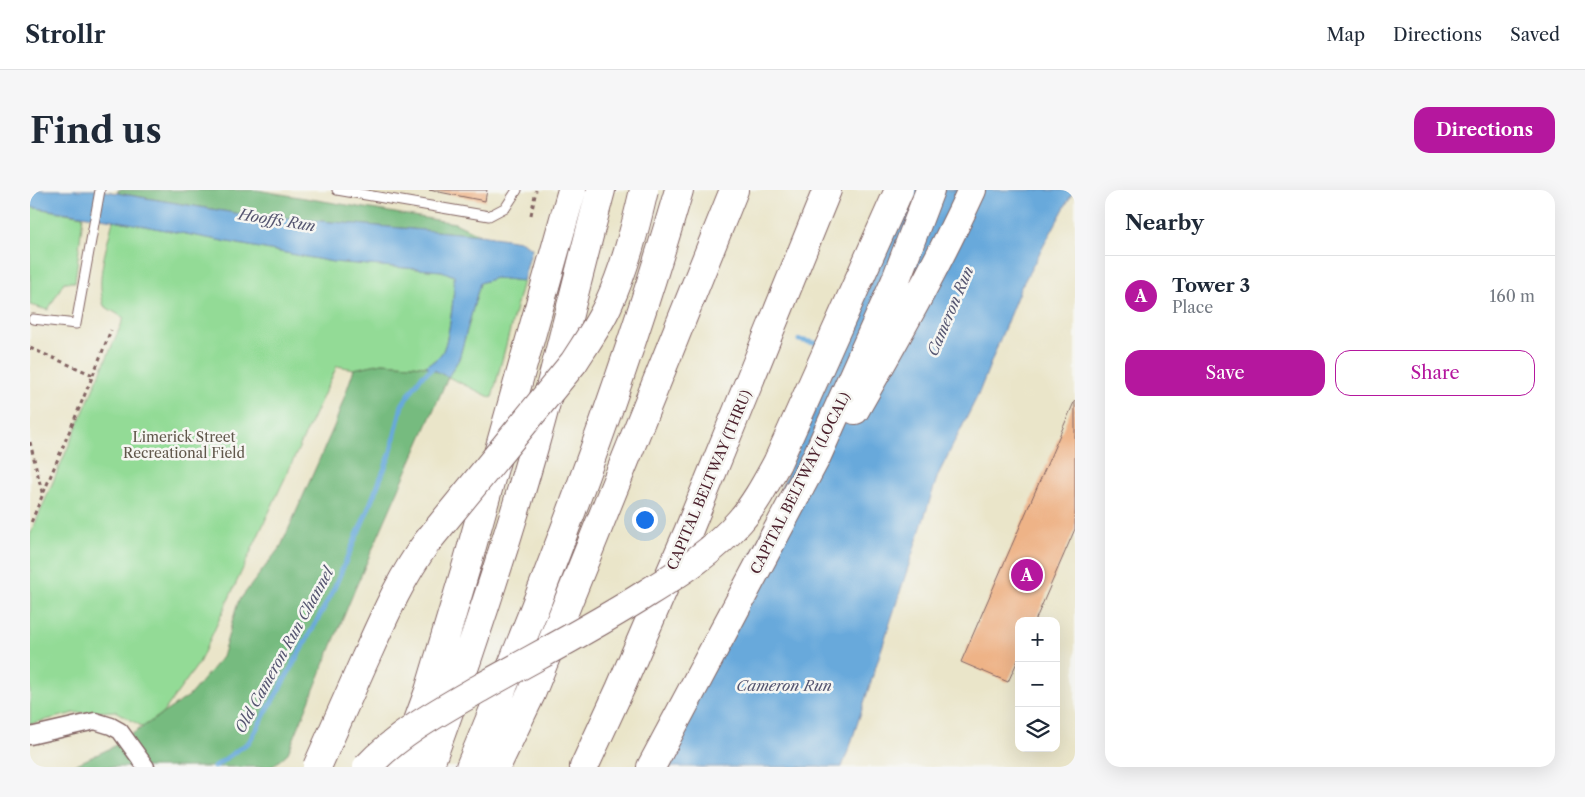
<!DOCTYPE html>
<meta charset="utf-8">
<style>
:root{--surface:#fff;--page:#f6f6f7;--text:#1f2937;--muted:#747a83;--line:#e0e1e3;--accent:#b5179e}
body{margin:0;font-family:"Libre Caslon Text",serif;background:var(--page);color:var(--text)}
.controls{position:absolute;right:15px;bottom:15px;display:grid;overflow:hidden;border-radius:10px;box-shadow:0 5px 20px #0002}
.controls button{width:45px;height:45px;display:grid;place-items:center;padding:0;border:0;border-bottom:1px solid var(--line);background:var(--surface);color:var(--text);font:25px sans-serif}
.you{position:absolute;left:614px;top:329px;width:18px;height:18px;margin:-12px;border:4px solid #fff;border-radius:50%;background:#1a73e8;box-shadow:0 0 0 8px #1a73e833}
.badge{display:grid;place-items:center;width:32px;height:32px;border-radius:50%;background:var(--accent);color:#fff;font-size:16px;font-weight:700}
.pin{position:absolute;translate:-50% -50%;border:2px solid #fff;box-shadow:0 1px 5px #0006}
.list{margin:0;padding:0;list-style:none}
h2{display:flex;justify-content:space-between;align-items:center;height:65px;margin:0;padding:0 20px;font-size:21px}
h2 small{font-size:16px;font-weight:400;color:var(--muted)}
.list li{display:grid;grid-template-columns:32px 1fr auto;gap:15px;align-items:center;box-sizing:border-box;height:80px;padding:0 20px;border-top:1px solid var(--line)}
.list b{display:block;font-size:19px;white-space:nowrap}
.list p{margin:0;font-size:16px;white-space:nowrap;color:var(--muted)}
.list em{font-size:16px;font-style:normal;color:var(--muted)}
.actions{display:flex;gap:10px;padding:15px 20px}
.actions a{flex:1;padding:11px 0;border:1px solid var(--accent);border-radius:15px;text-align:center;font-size:18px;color:var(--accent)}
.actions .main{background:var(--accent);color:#fff}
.icon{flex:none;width:28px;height:28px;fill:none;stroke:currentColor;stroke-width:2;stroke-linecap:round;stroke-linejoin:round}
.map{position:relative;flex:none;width:1045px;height:577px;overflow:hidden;border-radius:15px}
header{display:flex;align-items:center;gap:30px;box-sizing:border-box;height:70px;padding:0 25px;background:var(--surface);border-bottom:1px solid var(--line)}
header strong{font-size:24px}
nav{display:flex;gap:28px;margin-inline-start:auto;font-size:18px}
.intro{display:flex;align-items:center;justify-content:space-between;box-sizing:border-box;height:120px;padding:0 30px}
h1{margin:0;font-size:35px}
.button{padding:12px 22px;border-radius:15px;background:var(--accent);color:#fff;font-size:18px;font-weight:700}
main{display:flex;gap:30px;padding:0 30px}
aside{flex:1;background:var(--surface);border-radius:15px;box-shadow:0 5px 20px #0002}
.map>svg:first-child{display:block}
.green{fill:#93db96;stroke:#6e7d60}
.forest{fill:#76bb7f;stroke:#606d55}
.water{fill:#67a9db;stroke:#586483}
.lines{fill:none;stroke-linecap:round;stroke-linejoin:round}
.stream{stroke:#67a9db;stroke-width:5}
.building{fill:#eeb387}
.lane-casing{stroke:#826462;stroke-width:11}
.street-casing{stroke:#826462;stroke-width:19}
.highway-casing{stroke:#826462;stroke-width:30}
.path{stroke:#826462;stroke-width:3;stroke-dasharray:4 4;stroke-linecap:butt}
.lane{stroke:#fff;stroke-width:9}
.street{stroke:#fff;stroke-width:16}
.highway{stroke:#fff;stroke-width:28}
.highway-bridge-casing{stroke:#826462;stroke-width:30;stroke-linecap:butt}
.highway-bridge{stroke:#fff;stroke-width:28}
.labels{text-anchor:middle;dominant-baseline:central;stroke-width:5;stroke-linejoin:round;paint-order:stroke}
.park-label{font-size:14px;fill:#60574b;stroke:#f6f6f2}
.street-label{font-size:14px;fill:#4a1f2b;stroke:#f6f6f2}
.water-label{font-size:15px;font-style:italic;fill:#565671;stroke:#f6f6f2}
</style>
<header>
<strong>Strollr</strong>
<nav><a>Map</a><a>Directions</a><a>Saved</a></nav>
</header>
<div class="intro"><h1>Find us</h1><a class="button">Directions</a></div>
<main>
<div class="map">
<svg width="1045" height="577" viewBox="0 0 1045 577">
<rect width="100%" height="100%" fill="#f6f6f2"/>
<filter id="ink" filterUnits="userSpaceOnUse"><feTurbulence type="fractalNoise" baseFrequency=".02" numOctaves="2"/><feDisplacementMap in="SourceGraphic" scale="10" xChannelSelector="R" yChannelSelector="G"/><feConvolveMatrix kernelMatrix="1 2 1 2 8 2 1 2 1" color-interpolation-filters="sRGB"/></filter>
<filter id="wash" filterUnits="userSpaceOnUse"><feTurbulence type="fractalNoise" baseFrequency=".0096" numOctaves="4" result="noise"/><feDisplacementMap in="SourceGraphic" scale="20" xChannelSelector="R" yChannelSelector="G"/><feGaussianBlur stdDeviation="1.12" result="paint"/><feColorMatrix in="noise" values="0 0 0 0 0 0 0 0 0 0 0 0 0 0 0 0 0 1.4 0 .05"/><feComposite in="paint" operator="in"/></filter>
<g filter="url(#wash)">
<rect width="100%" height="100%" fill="#eae5c9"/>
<path class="green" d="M0 17 53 26 45 92H34L18 120 0 115Z
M83 30 303 72 412 81 424 86C425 99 419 155 411 164 407 169 401 173 396 176L352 173 324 179 307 176 169 473 132 524 113 537 85 521 44 523 0 534V345L94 128 74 116C65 88 77 58 83 30Z
M465 88 493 91 462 208 418 187 429 169 450 93Z"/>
<path class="forest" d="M88 0H227L425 33 450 45 211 24 88 3Z
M352 173 396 176 418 187 325 399 258 563 242 577H40L81 558 159 506 192 467 208 412 251 356 305 234 324 179Z"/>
<path class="water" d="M0 0H69L211 24 450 45 490 51 502 58 493 91 465 88 450 93 429 169 418 187 396 176C401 173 407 169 411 164 419 155 425 100 424 86L412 81 303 72 83 30 0 17Z
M883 0H1044L990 99 948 205 908 285 821 553 812 577H630L837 100Z"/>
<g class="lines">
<path class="stream" d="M769 150 790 154
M184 577 219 552 256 487 302 403 337 322 360 265 372 215 391 187 405 176"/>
</g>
<g id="blocks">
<path class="building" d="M399 0H457L455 11Z
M1045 210V339L1005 431H989V468L978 492 931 472Z"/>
</g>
</g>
<g filter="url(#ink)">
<use href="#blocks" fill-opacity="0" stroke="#826462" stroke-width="1"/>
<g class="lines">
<g class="lane-casing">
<path id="lane" d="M307 0 459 26 476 17 487 0
M3 129 46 134 70 0"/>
</g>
<g class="street-casing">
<path id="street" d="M0 546 65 531 81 536 90 541 116 577"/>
</g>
<g class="highway-casing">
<path id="highway" d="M825 220C866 148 907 76 942 0
M371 577 399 501 437 374 542 0
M399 577C438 471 473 365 504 257 528 172 548 85 571 0
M440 577C519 389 592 196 649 0
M466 577 501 504 704 0
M554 577 590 499 658 342 797 0
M621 577 786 268 865 92 900 0"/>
</g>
<path class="path" d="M501 25 506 0
M0 158 63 185 0 335
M63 185 81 140
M0 252 13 306"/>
<use href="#lane" class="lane"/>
<use href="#street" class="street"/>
<use href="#highway" class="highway"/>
<g class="highway-bridge-casing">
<path id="highway-bridge" d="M287 577C303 541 319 505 335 469 354 427 370 389 397 352L544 172C556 153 569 135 578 115 595 78 605 39 614 0
M337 577C369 543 412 520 452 497 507 466 564 437 617 403 651 382 684 361 710 331 725 314 736 293 747 273L869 0"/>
</g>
<use href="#highway-bridge" class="highway-bridge"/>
</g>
</g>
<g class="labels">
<g class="park-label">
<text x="154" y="247">Limerick Street<tspan x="154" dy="16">Recreational Field</tspan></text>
</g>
<g class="street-label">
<text transform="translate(679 290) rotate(-67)">CAPITAL BELTWAY (THRU)</text>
<text transform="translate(770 293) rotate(-63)">CAPITAL BELTWAY (LOCAL)</text>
</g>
<g class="water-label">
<text transform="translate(247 30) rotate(9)">Hooffs Run</text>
<text transform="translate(920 121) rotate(-67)">Cameron Run</text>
<text transform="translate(254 460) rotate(-61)">Old Cameron Run Channel</text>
<text x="754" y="495">Cameron Run</text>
</g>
</g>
</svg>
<div class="controls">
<button>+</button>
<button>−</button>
<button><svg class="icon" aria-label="layers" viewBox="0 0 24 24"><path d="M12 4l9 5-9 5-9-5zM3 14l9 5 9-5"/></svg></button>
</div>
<div class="you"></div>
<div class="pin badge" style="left:997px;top:385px">A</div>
</div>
<aside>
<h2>Nearby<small></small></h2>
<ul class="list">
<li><span class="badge">A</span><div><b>Tower 3</b><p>Place</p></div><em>160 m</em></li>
</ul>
<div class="actions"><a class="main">Save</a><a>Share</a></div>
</aside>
</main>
